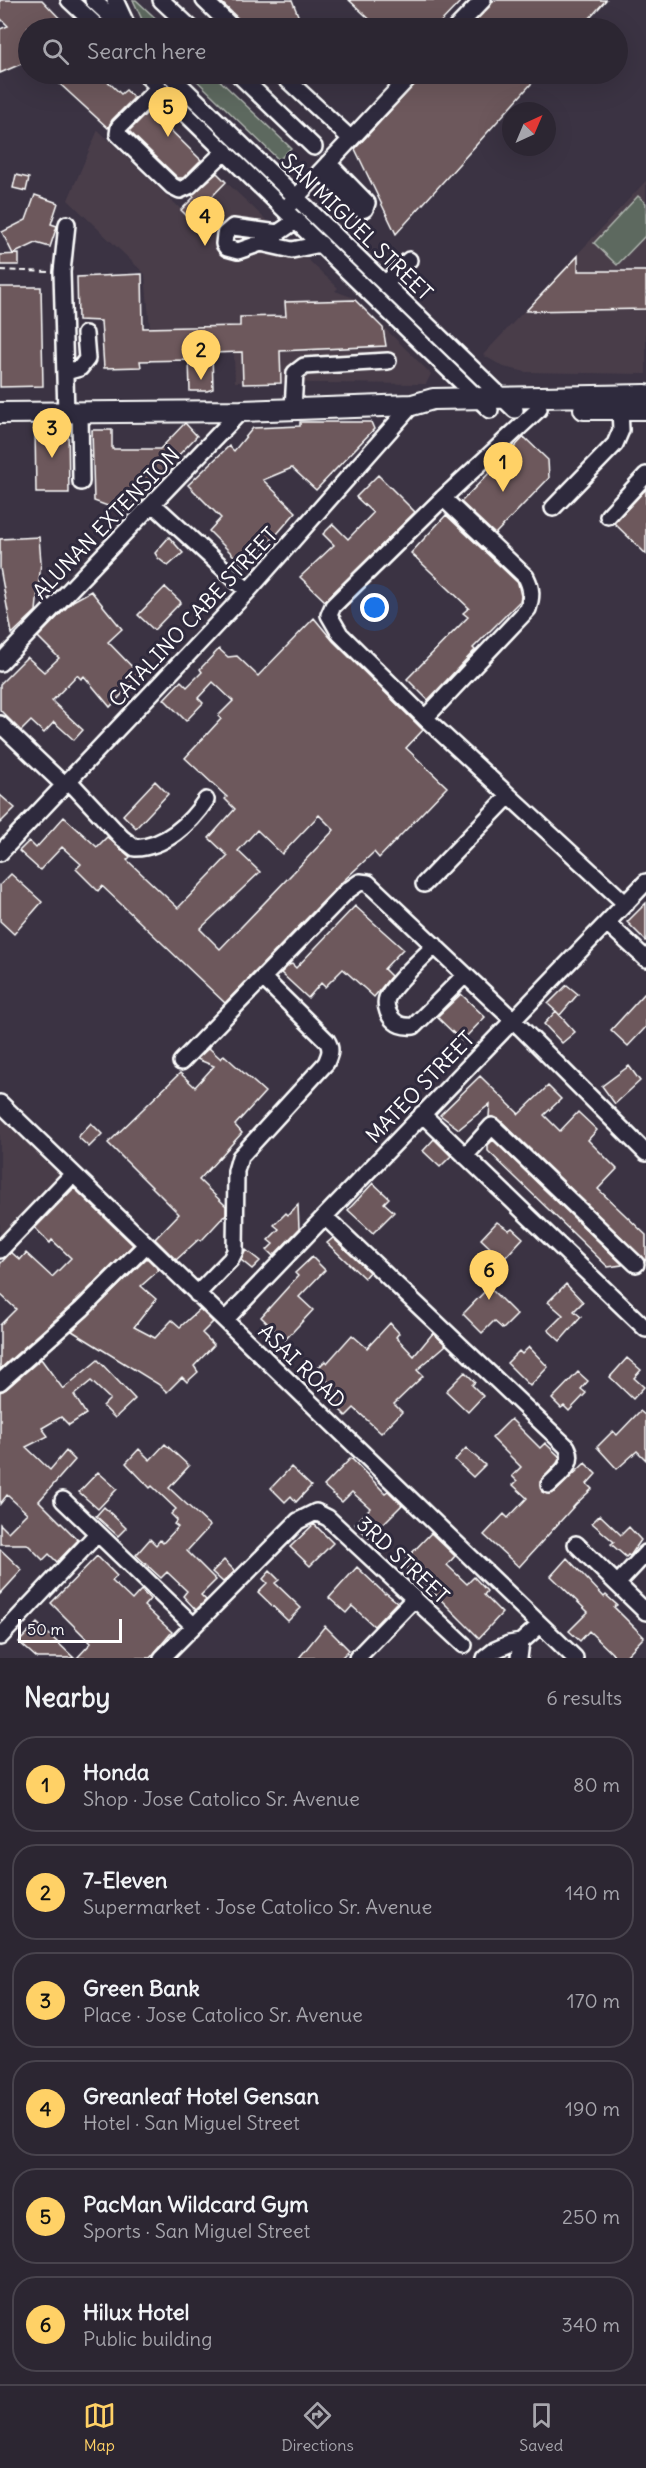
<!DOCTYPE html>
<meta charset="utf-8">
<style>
:root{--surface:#2c2632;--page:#38323e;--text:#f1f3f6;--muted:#a6a5ac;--line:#48434d;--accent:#ffd166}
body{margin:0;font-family:Delius,sans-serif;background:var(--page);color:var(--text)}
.compass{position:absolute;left:502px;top:102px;width:54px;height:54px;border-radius:50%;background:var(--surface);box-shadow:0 6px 24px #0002;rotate:44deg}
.scale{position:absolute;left:18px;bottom:15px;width:104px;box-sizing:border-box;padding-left:6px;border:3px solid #fff;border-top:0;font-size:16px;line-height:21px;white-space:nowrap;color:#fff;-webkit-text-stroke:4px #2f2a3d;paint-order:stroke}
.you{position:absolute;left:375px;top:608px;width:21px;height:21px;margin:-15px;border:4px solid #fff;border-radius:50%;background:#1a73e8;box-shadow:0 0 0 9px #1a73e833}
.badge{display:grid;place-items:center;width:39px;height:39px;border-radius:50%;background:var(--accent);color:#111;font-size:20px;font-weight:700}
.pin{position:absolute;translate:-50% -50px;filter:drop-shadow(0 2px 3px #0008)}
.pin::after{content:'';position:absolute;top:32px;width:21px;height:18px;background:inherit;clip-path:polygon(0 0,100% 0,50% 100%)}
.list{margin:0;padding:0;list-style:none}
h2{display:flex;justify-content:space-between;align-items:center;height:78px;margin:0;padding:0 24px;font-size:26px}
h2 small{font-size:20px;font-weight:400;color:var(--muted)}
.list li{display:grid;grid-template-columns:39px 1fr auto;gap:18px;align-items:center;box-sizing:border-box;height:96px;margin:0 12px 12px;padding:0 12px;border:2px solid var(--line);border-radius:24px}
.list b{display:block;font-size:22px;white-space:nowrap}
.list p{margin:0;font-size:20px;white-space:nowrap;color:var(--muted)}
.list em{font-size:20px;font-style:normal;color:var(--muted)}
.icon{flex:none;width:33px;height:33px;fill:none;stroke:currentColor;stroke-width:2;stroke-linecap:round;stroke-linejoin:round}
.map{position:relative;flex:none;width:646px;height:1658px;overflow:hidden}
.search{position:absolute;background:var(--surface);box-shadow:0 6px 24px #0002;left:18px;right:18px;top:18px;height:66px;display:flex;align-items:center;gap:15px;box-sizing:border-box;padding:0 21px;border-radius:33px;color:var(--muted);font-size:22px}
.sheet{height:726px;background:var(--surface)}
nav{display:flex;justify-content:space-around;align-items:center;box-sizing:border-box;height:84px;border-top:2px solid var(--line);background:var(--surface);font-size:16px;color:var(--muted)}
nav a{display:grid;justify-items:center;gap:3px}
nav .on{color:var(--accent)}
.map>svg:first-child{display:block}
.built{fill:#4a3e4a}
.green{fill:#5d695e;stroke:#aeb4ae;stroke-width:1.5}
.building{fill:#6d595b;stroke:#fff;stroke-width:1.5;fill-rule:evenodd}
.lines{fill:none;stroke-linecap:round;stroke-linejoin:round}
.minor-casing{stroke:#fff;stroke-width:20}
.major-casing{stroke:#fff;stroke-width:24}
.path{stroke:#fff;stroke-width:2;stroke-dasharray:6 4.5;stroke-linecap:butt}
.minor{stroke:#2f2a3d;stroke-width:15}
.major{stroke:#2f2a3d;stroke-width:20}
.labels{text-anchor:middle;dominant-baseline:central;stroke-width:6;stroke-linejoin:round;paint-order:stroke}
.street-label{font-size:21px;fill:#fff;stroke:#2f2a3d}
</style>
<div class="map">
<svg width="646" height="1658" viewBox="0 0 646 1658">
<rect width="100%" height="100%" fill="#3b3343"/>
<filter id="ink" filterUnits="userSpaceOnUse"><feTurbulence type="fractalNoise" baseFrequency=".0167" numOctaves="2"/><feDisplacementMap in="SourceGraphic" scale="12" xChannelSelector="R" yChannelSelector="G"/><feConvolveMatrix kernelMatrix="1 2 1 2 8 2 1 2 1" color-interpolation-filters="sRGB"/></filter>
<g filter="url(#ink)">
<path class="built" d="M98 130 190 218 226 182 338 288 335 291 354 298 431 374 426 384 235 382 233 326 150 328 145 274 68 200Z
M646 181V374L526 372 504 367 483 355Z
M0 1110 70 1177 0 1250Z"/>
<path class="green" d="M133 0H136L166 28H146Z
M154 74H161L278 187 275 190Z
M190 74H213L291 148 279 160Z
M638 196 646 203V235L617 265 594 243Z
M308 217 461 367 458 370 305 220Z"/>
<path class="building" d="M0 0H42L69 28H28V61L0 73V29L8 26 0 18Z
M219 0H292L303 28H248Z
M349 0H462L435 28H379Z
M494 0H606L581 28H469Z
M49 74H100L121 94 126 90 134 98 112 120 108 128Z
M424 74H540L396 234 355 149Z
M150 110 201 160 183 178H178L129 131Z
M217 173 226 182 190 219 181 210 194 197 192 195Z
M16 175 29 178 26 191 13 188Z
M35 195 58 203 51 224 57 226 50 247 36 243 13 254 2 232 26 220Z
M19 254V265H0V255Z
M578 256V271H646V309L526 311Z
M142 274 143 328 240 326V317L286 316 285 302 355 300 383 328 386 346 280 351 281 383 243 384 242 352 212 353 213 389 207 391H190L189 360 140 361 141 367 104 368 101 321 78 320 77 277Z
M0 287H41L43 386 0 387Z
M300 422H371L374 429 316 490 292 468 263 480 296 512 250 565 244 566 209 531 221 518 188 485 229 446 234 451 253 428 300 426Z
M185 423 197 436 124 512 94 501 92 430H112V449H160Z
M68 424 69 493H36L35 425Z
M524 437 548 460 549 478 495 534 461 502Z
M378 475 415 512 325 601 300 577 334 545 323 534 333 524 348 539 373 513 356 497Z
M646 489V554L614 523Z
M446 515 518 583 521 596 520 601 473 648 475 650 428 700 407 679 468 617 463 613 469 608 411 553Z
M39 537 41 562 36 611 12 634 0 568V539Z
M169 537 183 553 168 566 158 558 155 553Z
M165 587 181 602 154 630 138 615Z
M91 591 122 629 108 642 140 675 110 707 84 676 81 679 77 675 52 701 83 730 74 740 54 722 44 733 31 721 21 731 0 710V684L27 657 44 672 59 658 38 637 73 601Z
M314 618 333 641 423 730 406 748 447 787 379 858 374 852 340 884 225 1003 102 886 98 891 76 869 81 864 62 847 40 870 19 851 29 841 36 848 64 817 97 847 107 837 130 857 127 860 178 908 228 856 209 838 235 809 225 799 227 797 185 758 221 719 218 716 233 701 213 682 198 698 203 703 186 721 164 699 181 681 187 687 202 672 200 669 219 649 228 657 237 656 258 676ZM319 815 334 830 220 949 200 929 260 872 238 851 257 830 282 854Z
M155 781 168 794 136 828 123 815Z
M0 795 15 808 0 823Z
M11 874 42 902 14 934 0 921V885Z
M646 903V941L627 922Z
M355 906 403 949 384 969 391 976 374 997 343 969 325 987 321 983 308 998 281 973 289 965 292 964 296 968Z
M567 985 578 994 560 1015 548 1004Z
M646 992V1027L628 1046 611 1030Z
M461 994 485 1017 462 1041 437 1017Z
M556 1011 575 1032 562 1043 544 1024Z
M209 1048 221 1059 224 1055 265 1092 235 1125 242 1133 199 1180 226 1206V1214L201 1241 199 1239 176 1260 155 1239 179 1214 108 1143 180 1073 195 1087 214 1066 197 1059Z
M629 1066 640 1081 615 1104 602 1086Z
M480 1076 519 1114 548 1086 561 1099 544 1115 560 1131 578 1112 597 1130 588 1140 617 1169 598 1189 646 1235V1261L499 1119 489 1117 490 1104 459 1129 440 1115Z
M91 1123 102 1134 89 1147 78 1137Z
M434 1139 451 1156 440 1167 423 1151Z
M493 1140 622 1264V1265L608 1267 488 1151V1145Z
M373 1183 389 1198 384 1203 394 1212 373 1233 348 1210Z
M74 1188 133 1245 75 1302 0 1369V1325L16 1309 0 1294V1264L11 1252 20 1260 26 1253 52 1277 71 1258 52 1240 50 1243 35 1228Z
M298 1205 299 1229 273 1256 267 1250 273 1244 268 1240 279 1229 274 1225 286 1213 288 1215Z
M497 1222 509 1230 512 1228 523 1238 503 1260 481 1239Z
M333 1238 369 1272 364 1278 327 1243Z
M246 1250 260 1261 252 1269 241 1260Z
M312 1257 325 1270 299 1297 313 1310 285 1340 261 1317 298 1276 295 1273Z
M147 1258 159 1270 141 1286 156 1299 134 1327 155 1338 172 1320 180 1327 200 1309 213 1322 202 1333 214 1345 194 1366 198 1372 187 1382 182 1377 167 1392 158 1384 72 1331Z
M566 1284 583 1302 574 1311 581 1317 560 1341 548 1330 563 1315 548 1302Z
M489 1287 517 1315 503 1329 494 1321 482 1333 463 1314Z
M390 1323 399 1333 396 1337 414 1356 433 1333 446 1345 417 1370 423 1376 394 1404 402 1412 381 1433 354 1408 346 1416 326 1396 335 1388 316 1370 325 1361 327 1363 352 1335 367 1348Z
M529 1347 548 1367 530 1386 507 1363 519 1351 522 1354Z
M627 1358 641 1370 634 1378 644 1387 633 1399 610 1377Z
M41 1359 63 1389 98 1360 135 1399 115 1418 103 1406 110 1399 91 1381 74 1395 86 1414 69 1425 61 1417 42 1428 48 1436 26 1447 50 1470 66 1451 75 1460 39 1501 78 1540 57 1562 49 1554 43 1560 27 1544H0V1524L8 1532 27 1513 7 1495 0 1504V1392L6 1389Z
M465 1372 475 1382 472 1385 483 1396 468 1412 446 1391Z
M578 1372 588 1381 581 1389 586 1393 569 1411 564 1406 561 1408 552 1399Z
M640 1411 646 1416V1460L637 1451 617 1469 597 1447 613 1431 617 1435Z
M511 1419 540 1448 545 1443 560 1457 557 1463 540 1482 542 1492 547 1494 555 1492 585 1463 596 1474 587 1484 592 1489 576 1504 519 1567 484 1535 504 1514 508 1518 527 1498 513 1485 517 1481 512 1476 521 1467 492 1438Z
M165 1444 189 1466 169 1488 210 1526 187 1551 216 1580 201 1595 206 1600 196 1610 183 1596 187 1591 167 1572 161 1578 136 1555 150 1539 156 1545 160 1540 163 1543 178 1527 174 1524 177 1520 171 1514 176 1509 152 1486 150 1488 126 1463 139 1449 150 1460Z
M466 1448 485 1465 473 1477 455 1460Z
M351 1458 385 1493 388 1491 402 1505 369 1538 355 1524 370 1508 352 1492 342 1502 324 1486Z
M291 1467 311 1486 296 1502 291 1496 285 1502 271 1488Z
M98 1472 117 1489 98 1509 79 1492Z
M104 1507 126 1528 118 1536 96 1516Z
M600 1515 621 1535 629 1527 641 1540 630 1556 628 1555 626 1557 611 1544 614 1542 592 1523Z
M314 1524 333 1543 310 1566 290 1547Z
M431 1533 455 1556 447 1565 467 1584 474 1577 487 1591 484 1595 502 1613 479 1638 427 1586 425 1587 407 1570 406 1559Z
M0 1549 22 1570 0 1594Z
M97 1556 117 1576 112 1581 132 1600 141 1590 150 1599 144 1606 172 1632 150 1658H77L91 1643 51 1603Z
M567 1558 604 1597 606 1595 617 1605 614 1607 644 1637 624 1658H617L589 1631 580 1641 569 1631 588 1612 551 1576Z
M224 1560 235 1571 223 1582 212 1572Z
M357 1567 385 1594 386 1593 397 1602 374 1626 352 1606 346 1613 329 1598Z
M270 1571 279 1580 275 1583 301 1608 288 1621 258 1592 267 1583 263 1579Z
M37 1623 74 1658H37L19 1642Z
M325 1626 349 1650 341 1658H299Z"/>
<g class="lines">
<g class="minor-casing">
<path id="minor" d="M69 0 99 28
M93 0 123 28
M115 0 128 28
M161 0 191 28
M204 0 233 28
M456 28 483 0
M145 74 490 410
M169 74 515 410
M238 74 314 147
M281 74 350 138
M159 87 119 127 118 134 172 186 180 190 189 186 225 151
M321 171 362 210 365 209 367 203 328 163
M289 205 412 74
M297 220 278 233 233 227 225 234 224 244 227 248 238 251 261 243 292 250 321 244
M385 284 409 260
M66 372 80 368 87 359 85 334
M293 409 295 373 304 366 388 361
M539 409 443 498 333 606 329 615 340 634 425 718 626 904
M80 412 81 482
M66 413 62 272 67 224
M154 505 248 591
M553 508 615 444 621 430 620 409
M608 516 646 475
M0 663 241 411
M425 718 528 609C532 596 532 589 526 577L443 498
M0 724 65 786
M69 781 122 838 135 848C165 847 190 824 206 800
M0 853 248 591 412 405
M424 884 509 796
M607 923 646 959
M435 945C424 957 393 984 387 998 385 1003 387 1011 390 1016 396 1025 403 1027 414 1026L465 975
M181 1062 347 891 360 882 368 883 513 1020 646 1153
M0 1103 575 1658
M422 1114 646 1329
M465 1156 492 1126 636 1264
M325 1217 567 1447C576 1464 560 1474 549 1485
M0 1250 73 1174
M197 1294 231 1259 235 1251 236 1171 240 1157 326 1063C330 1054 332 1049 327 1041L263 978
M225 1320 646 882
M0 1382 82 1309 146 1245
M63 1500 193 1625
M576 1544 646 1612
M617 1584 646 1553
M0 1637 97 1534
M162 1658 298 1521 316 1512 328 1518 464 1645
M357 1658 413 1600
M485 1658 495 1650 509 1644 521 1642 540 1625
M519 1658 521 1642"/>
</g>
<g class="major-casing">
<path id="major" d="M584 409H646
M0 413 241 411 412 405 433 399 646 395"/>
</g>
<path class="path" d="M362 74 363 75
M341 75V78
M0 270 48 272"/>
<use href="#minor" class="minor"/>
<use href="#major" class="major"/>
</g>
</g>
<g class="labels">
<g class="street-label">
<text transform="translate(357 227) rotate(44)">SAN MIGUEL STREET</text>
<text transform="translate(106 523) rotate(-46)">ALUNAN EXTENSION</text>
<text transform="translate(193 617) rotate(-47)">CATALINO CABE STREET</text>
<text transform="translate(420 1087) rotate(-46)">MATEO STREET</text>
<text transform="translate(302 1366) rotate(44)">ASAI ROAD</text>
<text transform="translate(403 1560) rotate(43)">3RD STREET</text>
</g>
</g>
</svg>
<svg class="compass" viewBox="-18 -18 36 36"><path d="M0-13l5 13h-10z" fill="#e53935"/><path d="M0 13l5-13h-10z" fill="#a6a5ac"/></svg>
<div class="scale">50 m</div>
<div class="you"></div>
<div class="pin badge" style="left:503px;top:492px">1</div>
<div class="pin badge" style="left:201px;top:380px">2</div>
<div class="pin badge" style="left:52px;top:458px">3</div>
<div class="pin badge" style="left:205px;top:246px">4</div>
<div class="pin badge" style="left:168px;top:137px">5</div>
<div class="pin badge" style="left:489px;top:1300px">6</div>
<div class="search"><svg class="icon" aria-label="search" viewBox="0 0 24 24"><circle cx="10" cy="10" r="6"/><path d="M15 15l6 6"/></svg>Search here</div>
</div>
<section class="sheet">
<h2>Nearby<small>6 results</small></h2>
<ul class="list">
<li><span class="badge">1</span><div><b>Honda</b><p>Shop · Jose Catolico Sr. Avenue</p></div><em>80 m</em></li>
<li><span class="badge">2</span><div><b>7-Eleven</b><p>Supermarket · Jose Catolico Sr. Avenue</p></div><em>140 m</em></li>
<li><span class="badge">3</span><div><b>Green Bank</b><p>Place · Jose Catolico Sr. Avenue</p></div><em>170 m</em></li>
<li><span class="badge">4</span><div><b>Greanleaf Hotel Gensan</b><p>Hotel · San Miguel Street</p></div><em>190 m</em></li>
<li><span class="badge">5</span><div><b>PacMan Wildcard Gym</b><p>Sports · San Miguel Street</p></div><em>250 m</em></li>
<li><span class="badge">6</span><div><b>Hilux Hotel</b><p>Public building</p></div><em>340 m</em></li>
</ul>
</section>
<nav>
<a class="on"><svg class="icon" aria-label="map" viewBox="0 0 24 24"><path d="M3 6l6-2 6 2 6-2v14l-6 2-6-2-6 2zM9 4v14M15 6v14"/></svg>Map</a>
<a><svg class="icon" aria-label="directions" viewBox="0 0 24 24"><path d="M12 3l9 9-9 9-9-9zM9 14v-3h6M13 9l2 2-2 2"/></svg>Directions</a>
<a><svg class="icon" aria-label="saved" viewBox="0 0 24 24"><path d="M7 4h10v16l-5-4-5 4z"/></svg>Saved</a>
</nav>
